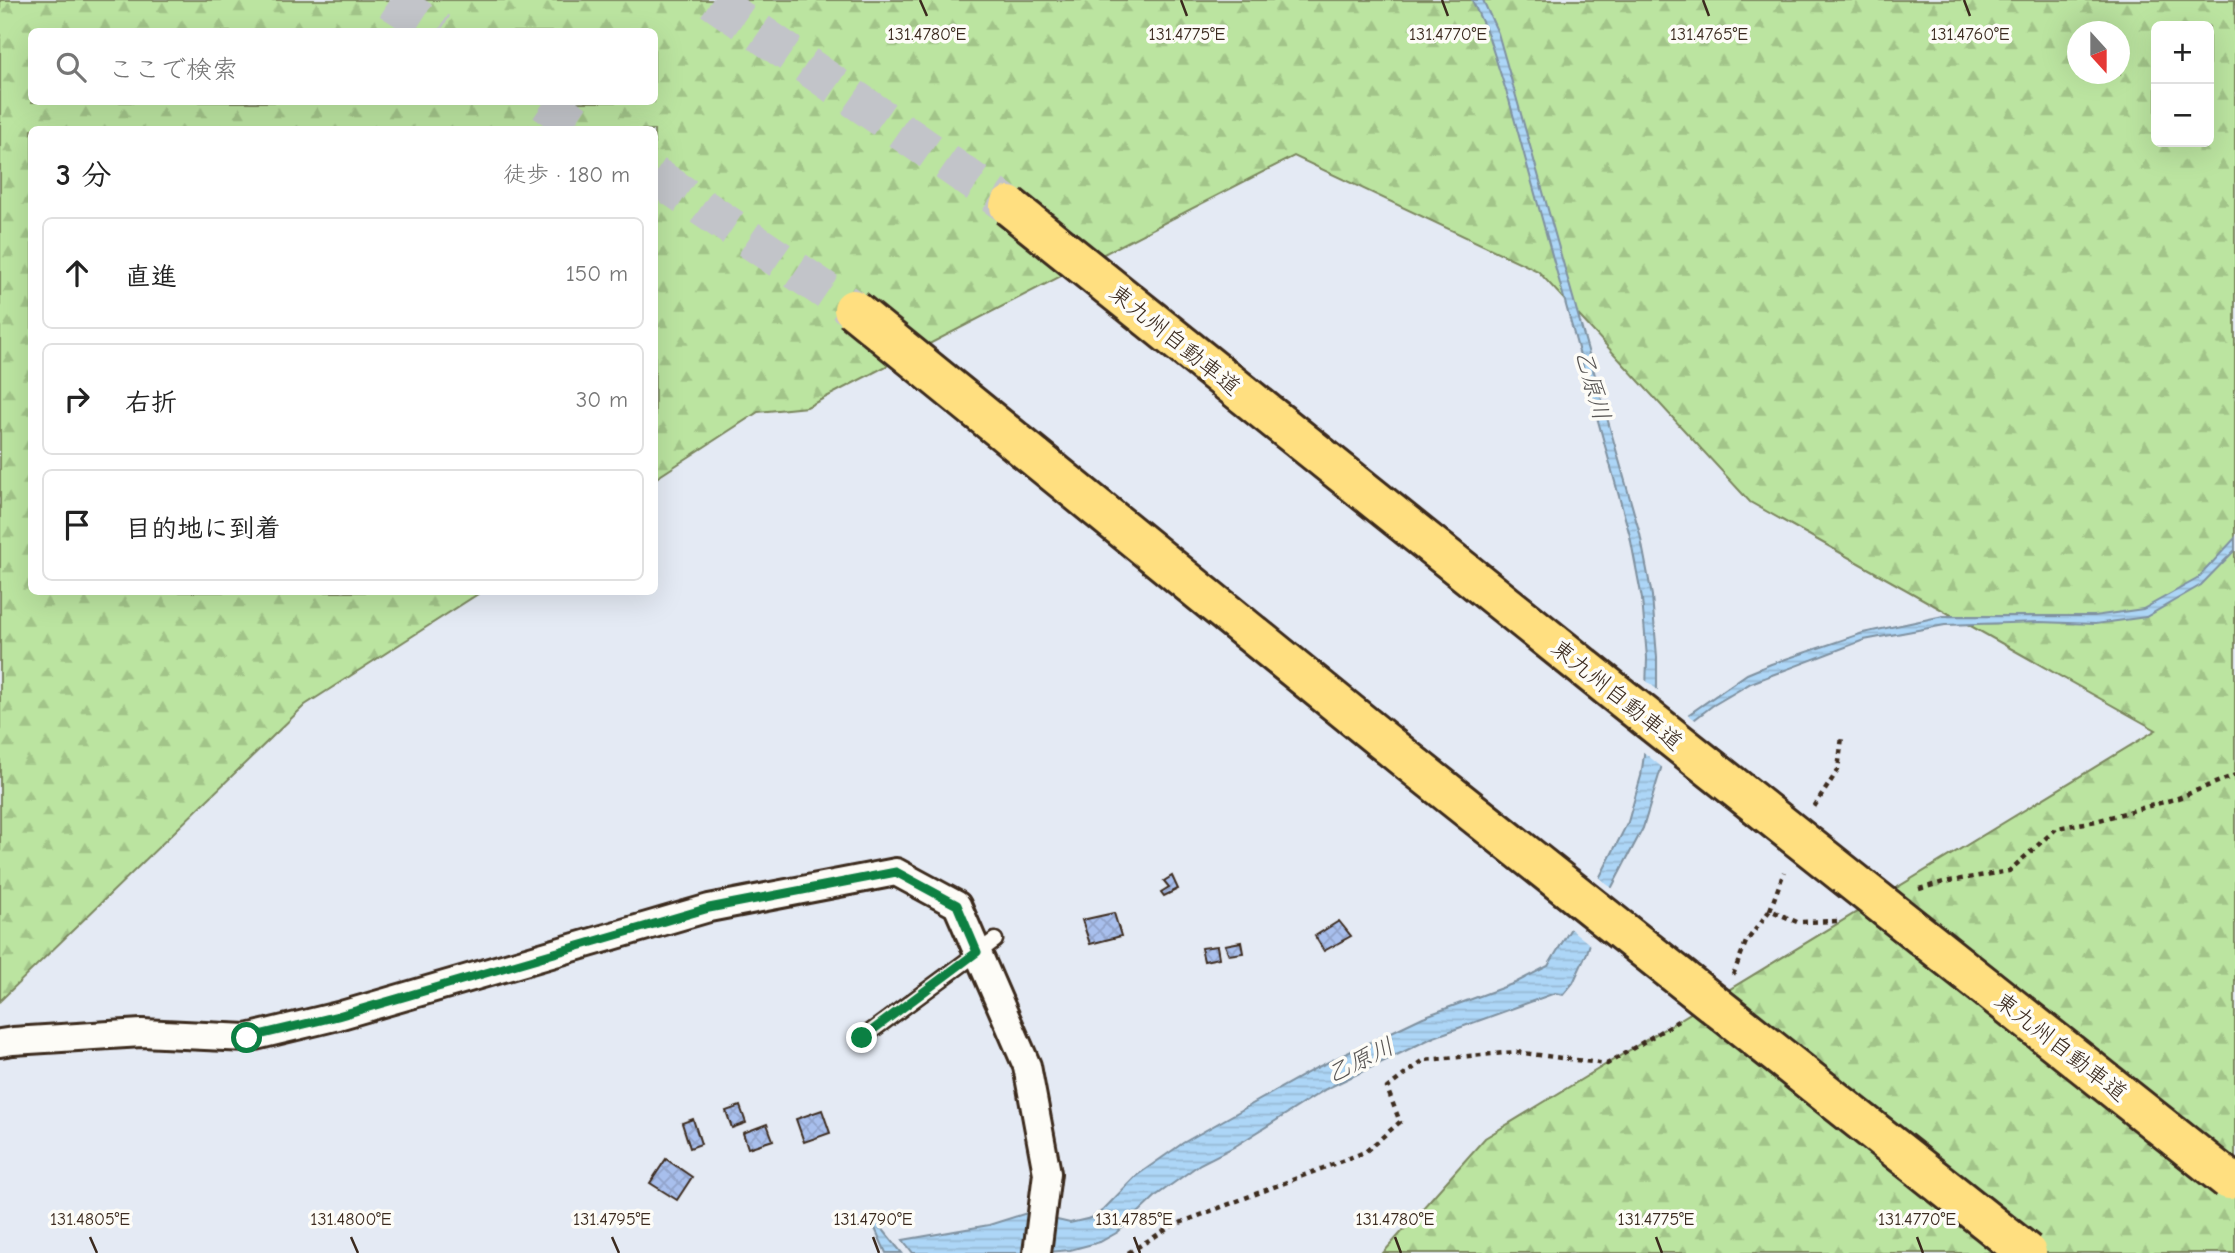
<!DOCTYPE html>
<html lang="ja">
<meta charset="utf-8">
<style>
:root{--surface:#fff;--page:#f6f6f6;--text:#222;--muted:#767676;--line:#e0e0e0}
body{margin:0;font-family:"Comic Neue","Klee One",sans-serif;background:var(--page);color:var(--text)}
.controls{position:absolute;right:21px;top:21px;display:grid;overflow:hidden;border-radius:10px;box-shadow:0 7px 28px #0002}
.controls button{width:63px;height:63px;display:grid;place-items:center;padding:0;border:0;border-bottom:2px solid var(--line);background:var(--surface);color:var(--text);font:35px sans-serif}
.compass{position:absolute;left:2067px;top:21px;width:63px;height:63px;border-radius:50%;background:var(--surface);box-shadow:0 7px 28px #0002;rotate:159deg}
.stop{position:absolute;width:21px;height:21px;margin:-16px;border:5px solid #0b8043;border-radius:50%;background:#fff}
.stop.end{background:#0b8043;border-color:#fff;box-shadow:0 2px 7px #0008}
.list{margin:0;padding:0;list-style:none}
h2{display:flex;justify-content:space-between;align-items:center;height:91px;margin:0;padding:0 28px;font-size:30px}
h2 small{font-size:23px;font-weight:400;color:var(--muted)}
.list li{display:grid;grid-template-columns:46px 1fr auto;gap:21px;align-items:center;box-sizing:border-box;height:112px;margin:0 14px 14px;padding:0 14px;border:2px solid var(--line);border-radius:10px}
.list b{display:block;font-size:26px;white-space:nowrap}
.list em{font-size:23px;font-style:normal;color:var(--muted)}
.icon{flex:none;width:38px;height:38px;fill:none;stroke:currentColor;stroke-width:2;stroke-linecap:round;stroke-linejoin:round}
.map{position:relative;flex:none;width:2235px;height:1253px;overflow:hidden}
.search{position:absolute;background:var(--surface);box-shadow:0 7px 28px #0002;left:28px;top:28px;width:630px;height:77px;display:flex;align-items:center;gap:18px;box-sizing:border-box;padding:0 24px;border-radius:10px;color:var(--muted);font-size:26px}
.panel{position:absolute;background:var(--surface);box-shadow:0 7px 28px #0002;left:28px;top:126px;width:630px;height:469px;border-radius:10px}
.map>svg:first-child{display:block}
.forest{fill:url(#forest-firs);stroke:#7b875f;stroke-width:2;fill-rule:evenodd}
.water{fill:url(#water-rules);stroke:#7f91a0;stroke-width:2}
.pier{fill:#e4eaf4}
.building{fill:url(#building-cross-hatch);stroke:#3b2a1e;stroke-width:2}
.lines{fill:none;stroke-linecap:round;stroke-linejoin:round}
.highway-tunnel{stroke:#c2c4c9;stroke-width:38;stroke-dasharray:38 19;stroke-linecap:butt}
.lane-casing{stroke:#3b2a1e;stroke-width:19}
.street-casing{stroke:#3b2a1e;stroke-width:32}
.path{stroke:#3b2a1e;stroke-width:4.5;stroke-dasharray:5 5;stroke-linecap:butt}
.lane{stroke:#fdfcf7;stroke-width:14}
.street{stroke:#fdfcf7;stroke-width:26}
.highway-bridge-casing{stroke:#3b2a1e;stroke-width:44;stroke-linecap:butt}
.highway-bridge{stroke:#ffdf80;stroke-width:38}
.route{stroke:#0b8043;stroke-width:9}
.ticks{fill:none;stroke:#3b2a1e;stroke-width:2.5}
.labels{text-anchor:middle;dominant-baseline:central;stroke-width:7;stroke-linejoin:round;paint-order:stroke}
.street-label{font-size:23px;fill:#3b2a1e;stroke:#fdfcf7}
.water-label{font-size:24px;font-style:italic;fill:#585554;stroke:#fdfcf7}
.ticks-label{font-size:18px;text-anchor:middle;fill:#3b2a1e;stroke:#fdfcf7;stroke-width:7;stroke-linejoin:round;paint-order:stroke}
</style>
<div class="map">
<svg width="2235" height="1253" viewBox="0 0 2235 1253">
<defs>
<pattern id="forest-firs" width="22" height="20" patternUnits="userSpaceOnUse" patternTransform="scale(1.75)"><rect width="22" height="20" fill="#bbe4a0"/><path d="M5 1l3.5 6h-7zM16 11l3.5 6h-7z" fill="#a2c489"/></pattern>
<pattern id="water-rules" width="6" height="5" patternUnits="userSpaceOnUse" patternTransform="scale(1.75)"><rect width="6" height="5" fill="#add6f7"/><path d="M0 2.5h6" fill="none" stroke="#96b8d3"/></pattern>
<pattern id="building-cross-hatch" width="8" height="8" patternUnits="userSpaceOnUse" patternTransform="scale(1.75)"><rect width="8" height="8" fill="#a8bfed"/><path d="M0 0l8 8M0 8l8-8" fill="none" stroke="#92a4cb"/></pattern>
</defs>
<rect width="100%" height="100%" fill="#e4eaf4"/>
<filter id="ink" filterUnits="userSpaceOnUse"><feTurbulence type="fractalNoise" baseFrequency=".0143" numOctaves="2"/><feDisplacementMap in="SourceGraphic" scale="14" xChannelSelector="R" yChannelSelector="G"/><feConvolveMatrix kernelMatrix="1 2 1 2 8 2 1 2 1" color-interpolation-filters="sRGB"/></filter>
<g filter="url(#ink)">
<path class="forest" d="M0 0H2235V1253H1383L1485 1138 2156 730 1750 502 1538 271 1294 156 807 407 758 412 655 479 654 130H32V592H481L305 705 0 1001ZM2156 26H2209V142H2156ZM32 32H654V102H32ZM2078 32H2120V74H2078Z"/>
<path class="water" d="M1472 0H1483L1498 33 1640 534 1652 596 1657 657V724L1682 719 1747 674 1771 664 1863 633 1943 616H2094L2143 609 2197 579 2235 538V550L2201 585 2146 617 2095 624 2040 622 1945 625 1864 640 1751 683 1712 706 1686 726 1663 762 1643 828 1602 906 1587 953 1573 983 1563 995 1555 993 1434 1037 1326 1089 1234 1147 1200 1164 1157 1195 1118 1232 1100 1242 1070 1250 1038 1253H913L903 1240 989 1225 1027 1213 1070 1223 1091 1218 1103 1210 1136 1176 1183 1143 1316 1068 1423 1017 1515 983 1548 966 1588 900 1628 822 1641 776 1644 755 1647 658 1642 599 1630 536 1509 100 1488 35Z
M876 1221 902 1253H886L873 1224Z"/>
<path class="pier" d="M1643 678 1660 692 1663 736 1685 712 1698 722 1676 744 1664 769 1641 750Z
M1597 876 1614 890 1605 907 1592 946 1568 927Z"/>
<path class="building" d="M1172 876 1178 889 1164 896 1161 892 1169 887 1164 881Z
M1114 913 1121 936 1090 944 1082 920Z
M1339 921 1351 936 1324 951 1315 936Z
M1241 942 1243 953 1229 955 1225 945Z
M1217 946 1219 958 1204 961 1201 948Z
M740 1106 746 1123 732 1128 726 1111Z
M822 1110 830 1133 804 1142 796 1119Z
M693 1119 701 1144 690 1148 682 1123Z
M767 1124 773 1140 748 1148 743 1133Z
M666 1159 692 1177 677 1200 650 1183Z"/>
<g class="lines">
<path class="highway-tunnel" d="M390 0 440 32
M712 0 1009 206
M544 102 586 130
M654 175 853 309"/>
<g class="lane-casing">
<path id="lane" d="M862 1038 995 940"/>
</g>
<g class="street-casing">
<path id="street" d="M0 1043 13 1041 142 1033 247 1038 338 1016 709 908 896 872 957 905 1027 1066 1047 1173 1037 1253"/>
</g>
<path class="path" d="M1814 807 1838 770 1842 737
M1919 889 1944 882 2009 871 2057 828 2096 821 2178 798 2235 775
M1770 910 1784 872
M1733 975 1746 942 1770 910 1797 922 1841 921
M1128 1253 1172 1226 1365 1152 1400 1122 1387 1088 1424 1060 1516 1052 1607 1064 1678 1021"/>
<use href="#lane" class="lane"/>
<use href="#street" class="street"/>
<g class="highway-bridge-casing">
<path id="highway-bridge" d="M1009 206 1617 694 2229 1180
M853 309 1408 761 2027 1253"/>
</g>
<use href="#highway-bridge" class="highway-bridge"/>
</g>
</g>
<g class="lines" filter="url(#ink)">
<path class="route" d="M247 1038 338 1016 709 908 896 872 957 905 977 952 862 1038"/>
</g>
<path class="ticks" d="M920 0 927 16M1181 0 1187 16M1442 0 1448 16M1703 0 1709 16M1964 0 1970 16M90 1237 97 1253M351 1237 358 1253M612 1237 619 1253M873 1237 879 1253M1134 1237 1140 1253M1395 1237 1401 1253M1656 1237 1662 1253M1917 1237 1923 1253"/>
<g class="labels">
<g class="street-label">
<text transform="translate(1175 340) rotate(39)">東九州自動車道</text>
<text transform="translate(1617 695) rotate(39)">東九州自動車道</text>
<text transform="translate(2061 1047) rotate(38)">東九州自動車道</text>
</g>
<g class="water-label">
<text transform="translate(1593 385) rotate(74)">乙原川</text>
<text transform="translate(1360 1060) rotate(-26)">乙原川</text>
</g>
</g>
<g class="ticks-label">
<text x="927" y="40">131.4780°E</text>
<text x="1187" y="40">131.4775°E</text>
<text x="1448" y="40">131.4770°E</text>
<text x="1709" y="40">131.4765°E</text>
<text x="1970" y="40">131.4760°E</text>
<text x="90" y="1225">131.4805°E</text>
<text x="351" y="1225">131.4800°E</text>
<text x="612" y="1225">131.4795°E</text>
<text x="873" y="1225">131.4790°E</text>
<text x="1134" y="1225">131.4785°E</text>
<text x="1395" y="1225">131.4780°E</text>
<text x="1656" y="1225">131.4775°E</text>
<text x="1917" y="1225">131.4770°E</text>
</g>
</svg>
<div class="controls">
<button>+</button>
<button>−</button>
</div>
<svg class="compass" viewBox="-18 -18 36 36"><path d="M0-13l5 13h-10z" fill="#e53935"/><path d="M0 13l5-13h-10z" fill="#767676"/></svg>
<div class="stop" style="left:247px;top:1038px"></div>
<div class="stop end" style="left:862px;top:1038px"></div>
<div class="search"><svg class="icon" aria-label="search" viewBox="0 0 24 24"><circle cx="10" cy="10" r="6"/><path d="M15 15l6 6"/></svg>ここで検索</div>
<section class="panel">
<h2>3 分<small>徒歩 · 180 m</small></h2>
<ul class="list">
<li><svg class="icon" aria-label="ahead" viewBox="0 0 24 24"><path d="M12 20V5M6 11l6-6 6 6"/></svg><div><b>直進</b></div><em>150 m</em></li>
<li><svg class="icon" aria-label="right" viewBox="0 0 24 24"><path d="M7 20v-9h11M14 6l5 5-5 5"/></svg><div><b>右折</b></div><em>30 m</em></li>
<li><svg class="icon" aria-label="arrive" viewBox="0 0 24 24"><path d="M6 21V4h12l-3 4 3 4H6"/></svg><div><b>目的地に到着</b></div></li>
</ul>
</section>
</div>
